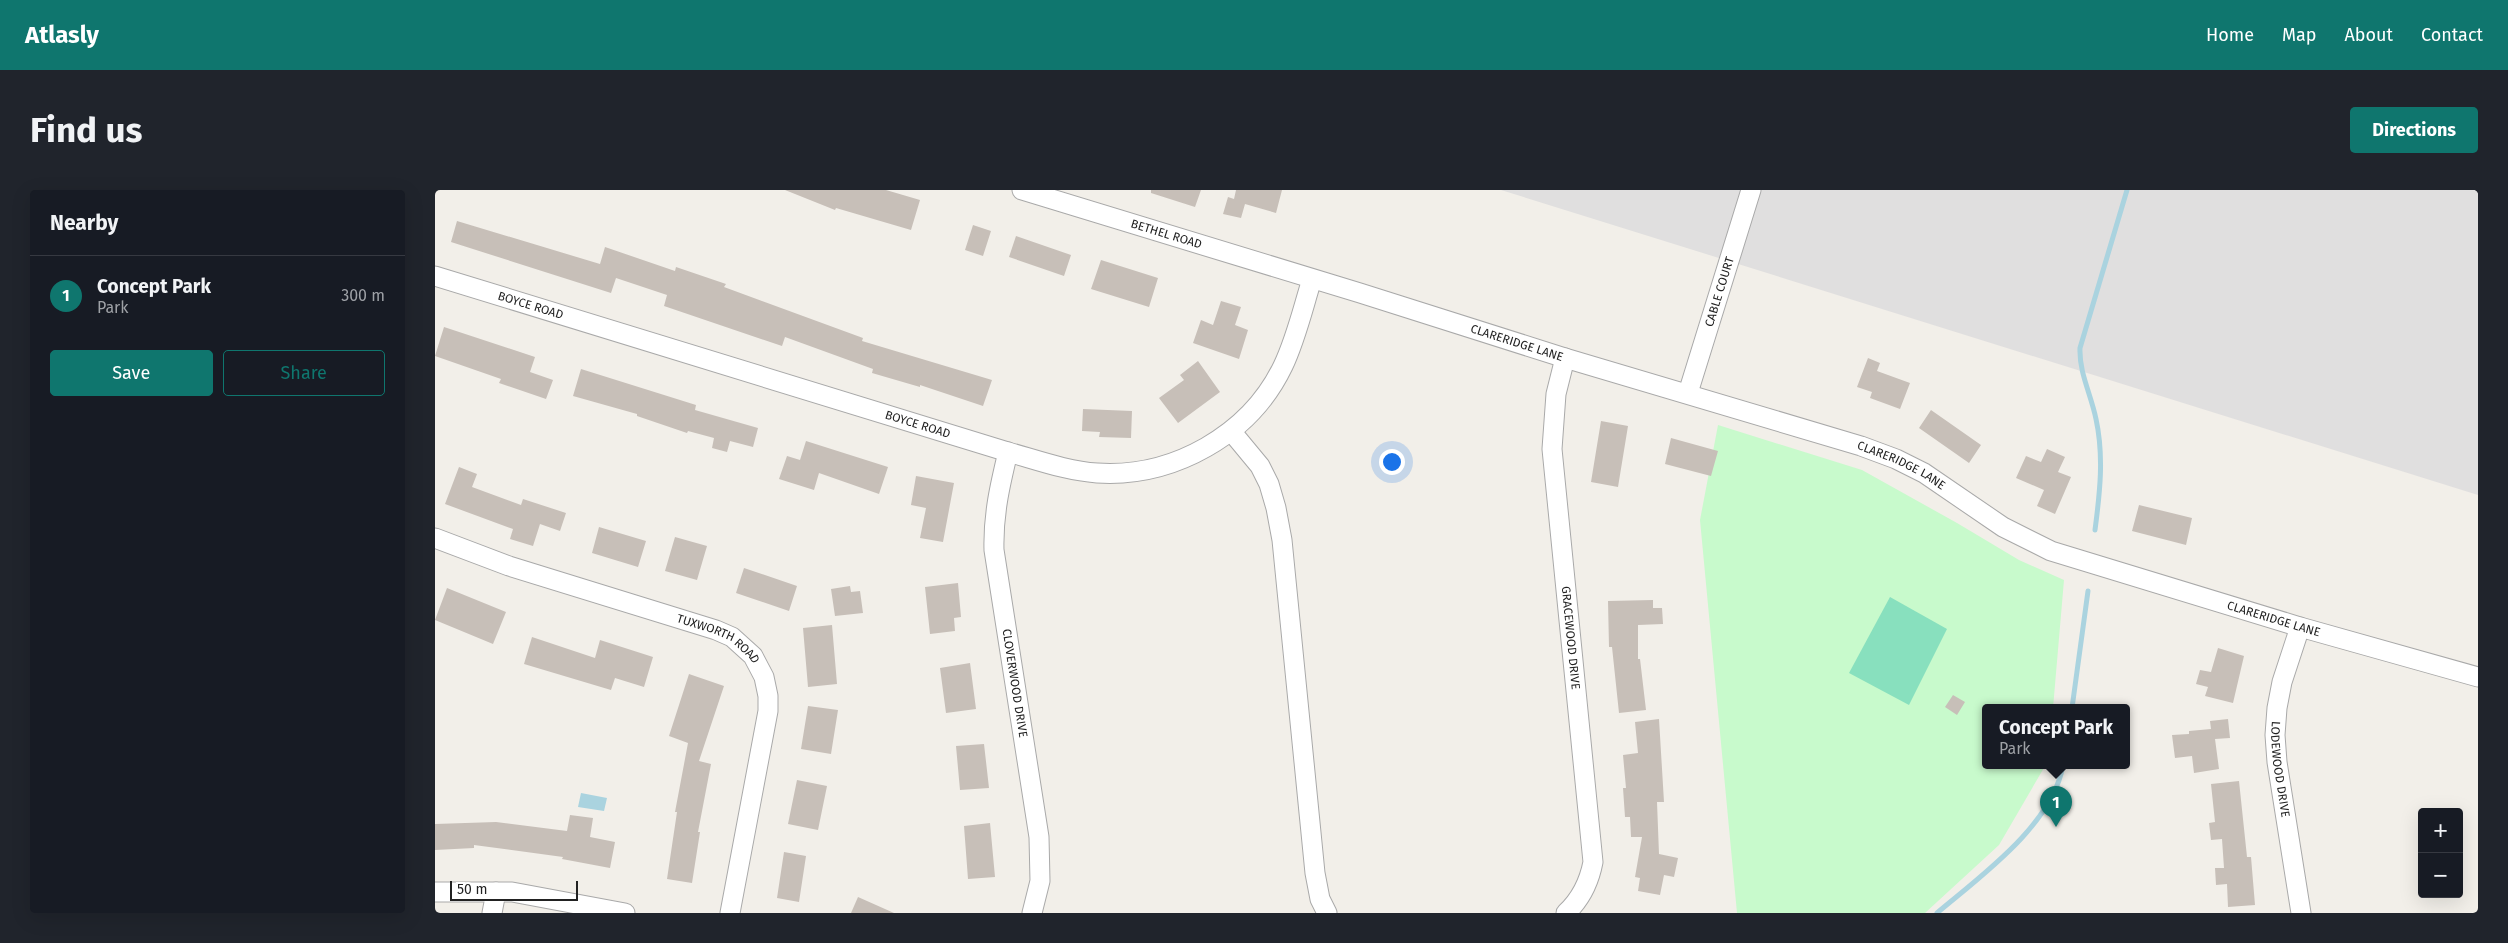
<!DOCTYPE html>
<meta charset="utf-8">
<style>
:root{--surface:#171b24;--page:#20242c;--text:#f1f3f6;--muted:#9ea1a6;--line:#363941;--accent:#0f766e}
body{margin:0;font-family:"Fira Sans",sans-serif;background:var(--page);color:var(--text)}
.controls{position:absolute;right:15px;bottom:15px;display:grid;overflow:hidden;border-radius:5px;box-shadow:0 5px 20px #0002}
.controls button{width:45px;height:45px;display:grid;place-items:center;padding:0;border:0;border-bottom:1px solid var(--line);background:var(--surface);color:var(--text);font:25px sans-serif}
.scale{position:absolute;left:15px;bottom:12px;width:128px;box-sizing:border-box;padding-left:5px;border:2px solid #222;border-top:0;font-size:14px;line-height:18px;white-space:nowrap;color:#222;-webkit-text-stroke:4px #fff;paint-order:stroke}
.you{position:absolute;left:956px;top:271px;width:18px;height:18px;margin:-12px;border:4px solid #fff;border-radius:50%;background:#1a73e8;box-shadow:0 0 0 8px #1a73e833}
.badge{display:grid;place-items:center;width:32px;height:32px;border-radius:50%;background:var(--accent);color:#fff;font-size:16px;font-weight:700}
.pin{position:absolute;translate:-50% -41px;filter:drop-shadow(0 1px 2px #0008)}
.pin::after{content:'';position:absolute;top:26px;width:18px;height:15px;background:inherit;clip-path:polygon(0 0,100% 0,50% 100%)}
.popup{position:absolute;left:1547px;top:514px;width:148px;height:65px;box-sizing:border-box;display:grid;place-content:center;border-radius:5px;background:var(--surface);filter:drop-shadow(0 1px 4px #0005);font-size:16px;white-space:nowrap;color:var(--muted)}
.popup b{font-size:19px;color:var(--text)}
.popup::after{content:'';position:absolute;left:50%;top:100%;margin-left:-10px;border:10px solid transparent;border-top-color:var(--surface)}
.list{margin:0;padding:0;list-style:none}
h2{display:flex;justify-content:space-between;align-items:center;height:65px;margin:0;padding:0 20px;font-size:21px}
h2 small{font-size:16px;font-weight:400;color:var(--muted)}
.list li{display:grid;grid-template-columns:32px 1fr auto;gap:15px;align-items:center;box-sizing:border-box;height:80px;padding:0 20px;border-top:1px solid var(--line)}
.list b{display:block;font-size:19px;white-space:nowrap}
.list p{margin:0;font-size:16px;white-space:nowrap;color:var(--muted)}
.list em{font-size:16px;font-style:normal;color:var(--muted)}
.actions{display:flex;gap:10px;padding:15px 20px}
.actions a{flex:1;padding:11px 0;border:1px solid var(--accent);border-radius:5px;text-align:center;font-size:18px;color:var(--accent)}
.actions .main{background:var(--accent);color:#fff}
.map{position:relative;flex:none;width:2043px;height:723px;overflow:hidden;border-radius:5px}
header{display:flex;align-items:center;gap:30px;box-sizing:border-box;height:70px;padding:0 25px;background:var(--accent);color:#fff}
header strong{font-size:24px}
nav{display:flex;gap:28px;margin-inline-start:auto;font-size:18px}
.intro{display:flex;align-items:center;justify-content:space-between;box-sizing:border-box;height:120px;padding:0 30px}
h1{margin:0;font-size:35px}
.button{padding:12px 22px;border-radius:5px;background:var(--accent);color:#fff;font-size:18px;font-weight:700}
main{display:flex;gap:30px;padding:0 30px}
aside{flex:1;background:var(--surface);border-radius:5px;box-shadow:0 5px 20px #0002}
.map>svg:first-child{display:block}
.residential{fill:#e0dfdf}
.park{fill:#c8facc}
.pitch{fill:#88e0be}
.water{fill:#aad3df}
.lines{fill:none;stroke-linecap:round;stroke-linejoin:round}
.stream{stroke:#aad3df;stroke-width:5}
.building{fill:#c7bfb8}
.street-casing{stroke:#a9a9a9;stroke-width:21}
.street{stroke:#fff;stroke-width:19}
.labels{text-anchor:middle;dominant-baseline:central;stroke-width:4;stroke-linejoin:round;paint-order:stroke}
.street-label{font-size:12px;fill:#222;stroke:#fff}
</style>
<header>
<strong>Atlasly</strong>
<nav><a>Home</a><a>Map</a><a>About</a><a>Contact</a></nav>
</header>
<div class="intro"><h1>Find us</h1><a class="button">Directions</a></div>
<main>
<aside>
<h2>Nearby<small></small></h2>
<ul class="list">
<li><span class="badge">1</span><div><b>Concept Park</b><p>Park</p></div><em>300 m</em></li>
</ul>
<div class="actions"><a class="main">Save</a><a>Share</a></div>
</aside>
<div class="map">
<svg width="2043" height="723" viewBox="0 0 2043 723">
<rect width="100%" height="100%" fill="#f2efe9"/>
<path class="residential" d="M1066 0H2043V305Z"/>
<path class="park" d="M1283 235 1427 280 1522 333 1584 370 1629 390 1618 518H1551V576H1610L1564 655 1490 723H1302L1265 330Z"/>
<path class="pitch" d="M1455 407 1512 439 1474 515 1414 483Z"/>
<path class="water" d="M146 603 172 608 169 621 143 617Z"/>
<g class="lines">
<path class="stream" d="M1660 340C1665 302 1669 266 1661 229 1656 204 1644 183 1645 158L1692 0
M1637 518 1653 401
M1502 723C1547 685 1616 636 1628 576"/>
</g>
<path class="building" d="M350 0H451L485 10 476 40 401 18 400 20Z
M716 0H766L760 17 716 3Z
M801 0H847L841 23 810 14 806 28 788 24 793 7 799 9Z
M22 31 165 74 170 57 240 81 241 77 291 94 289 97 428 148 427 151 557 190 548 216 485 195V197L437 183 438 179 350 147 347 156 229 116 232 105 181 88 176 103 16 52Z
M538 35 556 41 548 66 530 60Z
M581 46 636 65 629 86 574 67Z
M666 70 723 88 714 117 656 99Z
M786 111 806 117 800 135 813 140 804 169 758 153 766 130 778 135Z
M9 137 100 167 95 182 118 190 111 209 64 193 66 189 0 166Z
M1433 168 1445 173 1442 181 1475 193 1465 219 1435 208 1437 202 1422 197Z
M763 171 785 202 743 233 724 208 749 190 745 185Z
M146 179 261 215 260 220 323 238 318 257 295 251 292 262 277 258 279 248 253 241 252 243 202 226V224L138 206Z
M648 219 697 221 696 248 664 247 665 242 647 241Z
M1496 220 1546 255 1534 273 1484 238Z
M1166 231 1193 236 1183 297 1156 292Z
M1236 248 1283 261 1276 286 1230 274Z
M371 251 453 277 444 304 384 283 379 300 344 289 352 266 365 270Z
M1612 259 1630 267 1623 282 1636 287 1620 324 1602 316 1609 300 1581 288 1591 266 1606 272Z
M24 277 42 284 37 297 86 315 88 309 131 323 125 341 105 334 98 356 75 349 78 339 10 314Z
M481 286 519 293 508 352 485 348 491 318 476 315Z
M1704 315 1757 328 1751 355 1697 341Z
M164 337 211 351 203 377 157 363Z
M240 347 272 356 262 390 230 381Z
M309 378 362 396 354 421 301 403Z
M523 393 526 427 519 428 520 441 495 444 490 397Z
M415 396 416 402 425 401 428 423 400 426 396 399Z
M12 398 71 422 58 454 0 430Z
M1218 410V418H1227L1228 434 1203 435V469H1205L1211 520 1184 523 1177 457H1174L1173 411Z
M397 435 402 494 373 497 368 438Z
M97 447 160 468 165 450 218 467 209 497 180 488 176 500 89 474Z
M1783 458 1809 466 1798 513 1770 506 1773 497 1761 494 1765 480 1776 482Z
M535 473 541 519 511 523 505 478Z
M254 484 289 496 264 571 276 574 263 642H265L257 693 232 689 242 622H240L253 553 234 546Z
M1518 505 1530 512 1522 525 1510 517Z
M373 516 403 520 396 564 366 559Z
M1224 529 1229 612H1222L1224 664 1243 668 1239 687 1229 685 1225 705 1203 701 1205 688 1200 687 1207 647H1196L1195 627H1190L1188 598H1191L1188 565 1203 563 1200 532Z
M1793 529 1795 548 1780 549 1784 579 1759 583 1757 566 1740 568 1737 545 1754 544V541L1776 539 1775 531Z
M549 554 554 598 525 600 521 556Z
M362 590 392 596 383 640 353 634Z
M1804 591 1812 667H1816L1820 715 1793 717 1792 694 1781 695 1780 678H1789L1787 649 1776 650 1774 633 1780 632 1776 594Z
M135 625 158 628 155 647 180 652 175 678 127 669 128 667 39 655V658L0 660V634L61 632 132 641Z
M555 633 560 687 533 689 529 636Z
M349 662 371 666 364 712 342 708Z
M423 707 459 723H416Z"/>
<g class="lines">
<g class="street-casing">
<g id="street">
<path id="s1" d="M587 0 925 103 1130 168 1426 256 1461 269 1489 283 1568 337 1616 361 1865 437 2043 487"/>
<path id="s2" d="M0 86 573 262C602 270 632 281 662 283 738 288 815 245 848 176 861 149 868 118 877 89"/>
<path id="s3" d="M1130 168 1121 204 1117 259 1158 672C1154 693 1146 709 1131 723"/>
<path id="s4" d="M1253 203 1316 0"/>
<path d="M796 241 825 276 834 294 841 318 847 350 880 683 885 709 892 723"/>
<path id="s5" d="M573 262C565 295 558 325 559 360L604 647 605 691 597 723"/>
<path id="s6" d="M0 348 74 376 281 440 297 447 318 466 329 487 333 506V521L295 723"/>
<path id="s7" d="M1865 437 1847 492 1842 518 1840 545 1842 572 1866 723"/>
<path d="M0 702H77L190 723"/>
<path d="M57 723 61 702"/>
</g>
</g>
<use href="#street" class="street"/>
</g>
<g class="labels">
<g class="street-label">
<text stroke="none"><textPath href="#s1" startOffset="151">BETHEL ROAD</textPath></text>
<text stroke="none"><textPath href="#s4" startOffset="106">CABLE COURT</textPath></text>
<text stroke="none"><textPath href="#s2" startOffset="100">BOYCE ROAD</textPath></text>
<text stroke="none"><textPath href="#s1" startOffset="518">CLARERIDGE LANE</textPath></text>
<text stroke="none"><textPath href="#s2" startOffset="505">BOYCE ROAD</textPath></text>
<text stroke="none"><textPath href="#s1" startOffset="922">CLARERIDGE LANE</textPath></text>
<text stroke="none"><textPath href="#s1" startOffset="1328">CLARERIDGE LANE</textPath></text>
<text stroke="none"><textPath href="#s3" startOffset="282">GRACEWOOD DRIVE</textPath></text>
<text stroke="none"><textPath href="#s6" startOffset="302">TUXWORTH ROAD</textPath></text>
<text stroke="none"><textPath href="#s5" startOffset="234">CLOVERWOOD DRIVE</textPath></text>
<text stroke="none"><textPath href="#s7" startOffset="146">LODEWOOD DRIVE</textPath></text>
</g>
</g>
</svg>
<div class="controls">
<button>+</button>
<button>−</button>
</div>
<div class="scale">50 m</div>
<div class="you"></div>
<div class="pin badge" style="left:1621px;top:637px">1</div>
<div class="popup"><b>Concept Park</b>Park</div>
</div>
</main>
